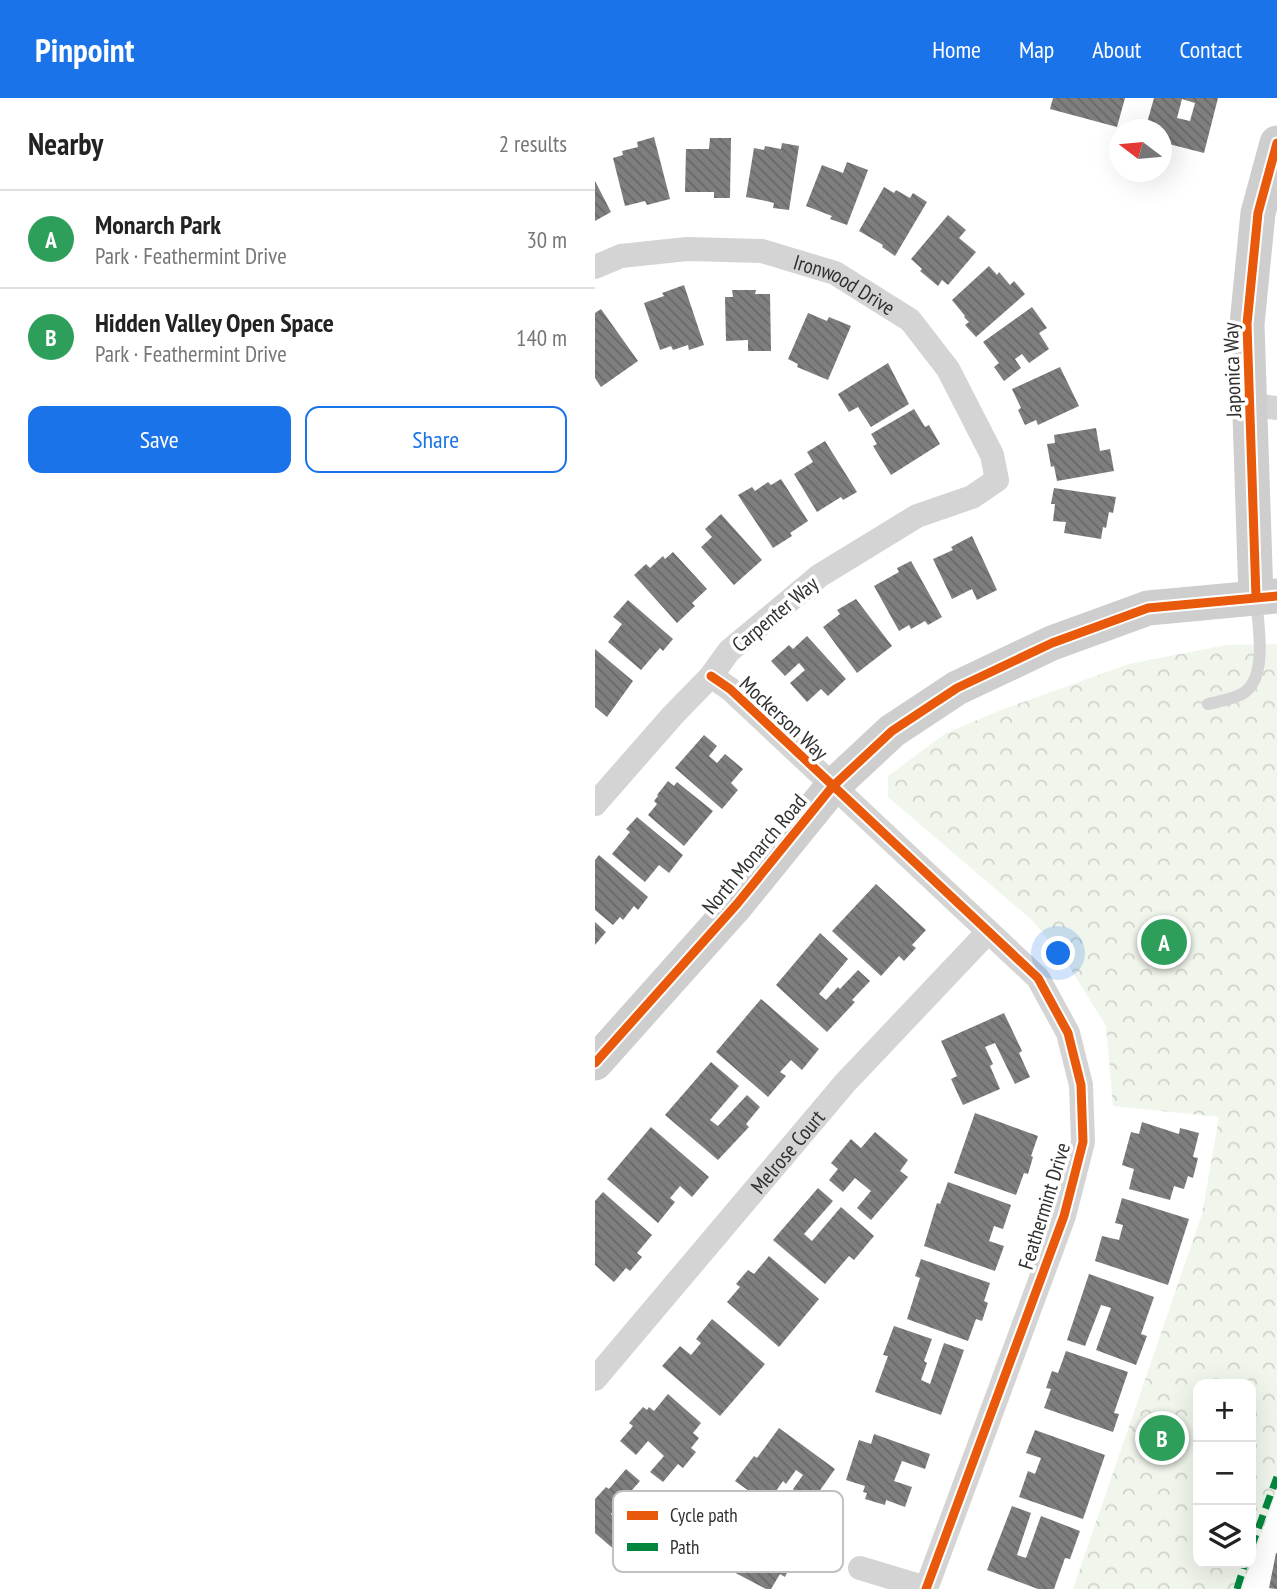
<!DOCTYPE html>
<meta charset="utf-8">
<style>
:root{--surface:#fff;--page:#f6f6f6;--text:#222;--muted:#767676;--line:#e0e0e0;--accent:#1a73e8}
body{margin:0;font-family:"PT Sans Narrow",sans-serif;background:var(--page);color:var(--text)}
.controls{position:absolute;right:21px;bottom:21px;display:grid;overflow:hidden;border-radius:14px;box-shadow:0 7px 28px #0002}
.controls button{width:63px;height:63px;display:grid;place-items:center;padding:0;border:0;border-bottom:2px solid var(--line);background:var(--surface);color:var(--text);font:35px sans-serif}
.compass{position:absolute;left:514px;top:21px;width:63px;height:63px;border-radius:50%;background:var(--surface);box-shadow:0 7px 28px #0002;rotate:286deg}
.you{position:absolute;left:464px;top:856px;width:24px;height:24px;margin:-18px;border:5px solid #fff;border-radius:50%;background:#1a73e8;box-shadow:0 0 0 10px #1a73e833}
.badge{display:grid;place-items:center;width:46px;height:46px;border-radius:50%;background:var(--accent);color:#fff;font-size:23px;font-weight:700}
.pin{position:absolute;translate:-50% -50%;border:4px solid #fff;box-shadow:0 2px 7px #0006}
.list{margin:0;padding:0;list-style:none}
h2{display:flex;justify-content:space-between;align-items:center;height:91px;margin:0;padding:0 28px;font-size:30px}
h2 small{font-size:23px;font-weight:400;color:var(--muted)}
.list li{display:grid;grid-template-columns:46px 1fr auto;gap:21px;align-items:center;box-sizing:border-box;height:98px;padding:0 28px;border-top:2px solid var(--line)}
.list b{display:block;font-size:26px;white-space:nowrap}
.list p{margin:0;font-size:23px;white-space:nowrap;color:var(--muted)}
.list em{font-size:23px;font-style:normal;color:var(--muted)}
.actions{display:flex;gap:14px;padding:21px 28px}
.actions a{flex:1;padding:16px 0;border:2px solid var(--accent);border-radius:14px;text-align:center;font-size:24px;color:var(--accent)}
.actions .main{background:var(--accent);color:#fff}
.icon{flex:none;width:38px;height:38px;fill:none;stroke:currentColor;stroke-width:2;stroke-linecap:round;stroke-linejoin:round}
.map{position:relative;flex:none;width:682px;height:1491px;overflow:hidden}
header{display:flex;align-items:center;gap:42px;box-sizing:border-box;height:98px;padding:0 35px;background:var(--accent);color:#fff}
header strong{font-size:33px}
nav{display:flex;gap:38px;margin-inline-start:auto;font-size:24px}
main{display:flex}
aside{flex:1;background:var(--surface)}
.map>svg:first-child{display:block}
.forest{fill:url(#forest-crowns);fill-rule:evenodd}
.building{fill:url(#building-back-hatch);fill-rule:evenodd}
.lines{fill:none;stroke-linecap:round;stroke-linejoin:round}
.lane{stroke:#d4d4d4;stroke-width:12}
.street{stroke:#d4d4d4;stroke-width:24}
.secondary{stroke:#cecece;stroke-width:35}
.quiet{stroke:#00873e;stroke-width:7;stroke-dasharray:14 7;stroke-linecap:butt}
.cycleway-casing{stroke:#fff;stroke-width:13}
.cycleway{stroke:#e8590c;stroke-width:9}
.labels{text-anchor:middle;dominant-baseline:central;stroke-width:7;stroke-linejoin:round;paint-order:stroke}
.street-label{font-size:21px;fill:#303030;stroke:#fff}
.key{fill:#fff;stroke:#c1c1c1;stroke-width:2}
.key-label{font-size:19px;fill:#303030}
</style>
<header>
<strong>Pinpoint</strong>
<nav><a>Home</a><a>Map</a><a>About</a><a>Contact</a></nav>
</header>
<main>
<aside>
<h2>Nearby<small>2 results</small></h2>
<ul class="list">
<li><span class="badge" style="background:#2e9e5b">A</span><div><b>Monarch Park</b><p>Park · Feathermint Drive</p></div><em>30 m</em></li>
<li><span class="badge" style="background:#2e9e5b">B</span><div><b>Hidden Valley Open Space</b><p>Park · Feathermint Drive</p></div><em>140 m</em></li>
</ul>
<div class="actions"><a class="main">Save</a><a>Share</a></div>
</aside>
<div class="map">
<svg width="682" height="1491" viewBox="0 0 682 1491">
<defs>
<pattern id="forest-crowns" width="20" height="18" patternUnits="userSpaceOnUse" patternTransform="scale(1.75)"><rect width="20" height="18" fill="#f1f6ec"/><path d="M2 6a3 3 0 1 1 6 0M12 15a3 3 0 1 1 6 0" fill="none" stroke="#cfd3cb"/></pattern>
<pattern id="building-back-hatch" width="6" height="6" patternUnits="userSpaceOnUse" patternTransform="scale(1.75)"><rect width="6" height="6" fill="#7f7f7f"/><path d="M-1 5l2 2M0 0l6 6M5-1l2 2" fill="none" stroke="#686868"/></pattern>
</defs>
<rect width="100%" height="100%" fill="#fff"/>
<path class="forest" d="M682 546V1393L647 1491H478L607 1116 624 1019 518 1008 511 928 472 865 438 823 293 699V678L351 635 406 612 534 566 631 547ZM603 1286H656V1465H603Z"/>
<path class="building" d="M458 0H530L522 29 455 11Z
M559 0H623L609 55 566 44V32H550ZM587 1 600 5 595 23 582 20Z
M59 39 75 101 52 107 50 103 30 108 18 60 28 57 27 53 43 49 42 44Z
M115 40H136L135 100H119V94H90L91 51H114Z
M187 45 204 48 194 112 178 110 179 105 171 103 151 99 159 50 169 52 170 48 186 51Z
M252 64 273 72 252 127 235 121 237 118 211 108 227 67 248 75Z
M0 83 16 114 0 123Z
M289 89 299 95 301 92 315 100 318 95 332 104 300 158 287 149 288 147 264 133Z
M353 117 371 132 364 140 381 154 353 187 347 182 343 188 325 173 327 171 316 161Z
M394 168 402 177 404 174 415 187 419 183 430 196 381 239 370 227 374 224 369 219 370 218 357 202Z
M89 187 109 247 94 252 93 247 78 252 76 248 65 252 49 205 69 198 67 195Z
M137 192H161L160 196H175L176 253H153V242L131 243 130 199H138Z
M437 209 452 230 444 235 454 251 434 265 427 256 420 261 426 270 409 283 399 269 404 265 388 244Z
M6 211 43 263 6 289 0 280V215Z
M213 215 232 223 234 219 256 228 233 282 202 269 203 266 193 261Z
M293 265 314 306 276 329 263 309 254 314 243 296Z
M465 269 484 308 443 327 441 322 430 327 423 312 426 310 417 291Z
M319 311 330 329 334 327 345 346 296 377 278 348 282 346 276 336Z
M501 330 505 353 515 351 519 373 462 383 459 368 456 369 452 346 460 345 459 337Z
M230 343 262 394 248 402 246 399 222 414 199 376 218 364 212 354Z
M186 381 213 423 195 435 197 438 178 450 143 397 157 389 160 393 173 384 176 387Z
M459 390 521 399 518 415 514 414 511 430 508 429 506 441 469 435 471 424 458 423 460 406H456Z
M126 416 167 462 139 487 106 449 117 439 110 431Z
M377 438 402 492 382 502 377 491 357 501 338 461 358 452 356 449Z
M78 454 112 491 97 505 100 508 82 525 39 477 51 466 55 470 68 458 70 461Z
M316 463 347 519 333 527 330 523 316 531 314 527 304 533 279 488 304 474 302 470Z
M261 501 297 548 262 575 228 529 245 516 242 512Z
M33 502 78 541 68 553 65 550 46 572 13 544 27 526 18 519Z
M212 538 251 581 233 598 226 591 212 604 195 585 210 572 204 565 190 578 176 563 194 547 198 551Z
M0 551 38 583 12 619 0 609Z
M109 637 122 648 114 658 122 665 130 656 148 671 136 685 143 692 127 711 80 670Z
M73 683 79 688 82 684 118 713 89 748 53 717 62 706 59 703 63 698 62 697Z
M42 719 88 757 74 775 64 767 50 784 17 756 35 734 31 731Z
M4 757 53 799 43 812 39 808 28 822 25 819 18 827 0 812V762Z
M281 786 331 832 317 847 321 850 309 863 304 858 286 878 237 833Z
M0 824 11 834 0 847Z
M225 835 253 861 224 896 231 902 243 889 245 891 263 872 275 883 257 902 260 904 232 934 181 887Z
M166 901 224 951 207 972 196 962 185 974 191 978 173 999 121 954Z
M409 915 427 953 424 955 435 979 420 986 400 945 390 949 398 966 395 968 405 991 368 1007 356 981 362 978 346 943Z
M116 964 144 988 115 1022 123 1028 152 997 165 1009 151 1026 154 1029 123 1062 70 1017Z
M380 1015 443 1038 436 1058 438 1059 433 1076 429 1075 421 1097 359 1075Z
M547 1024 584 1036 585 1030 604 1035 598 1059 603 1060 598 1080 593 1078 589 1091 579 1088 575 1102 534 1091 539 1071 527 1067 536 1034 544 1036Z
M56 1029 114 1079 97 1099 85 1088 75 1100 80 1104 63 1125 12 1081Z
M280 1034 313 1062 305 1073 313 1079 276 1122 262 1110 276 1093 260 1080 248 1094 234 1082 243 1071 236 1065 256 1041 266 1050Z
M353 1084 416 1107 408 1131 399 1128 394 1143 409 1148 400 1173 329 1148 342 1105 345 1106Z
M223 1090 238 1103 209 1136 217 1143 246 1109 279 1138 259 1162 254 1158 230 1186 178 1142Z
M8 1094 57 1137 42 1155 47 1159 35 1173 31 1170 19 1184 0 1167V1103Z
M527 1100 594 1121 573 1187 500 1163 507 1138 524 1142 528 1127 520 1125Z
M174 1158 224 1201 184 1249 132 1204 145 1189 141 1186 153 1172 159 1176Z
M326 1161 395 1185 389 1203 393 1205 387 1223 381 1221 373 1243 312 1221 325 1180 320 1178Z
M494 1176 559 1199 546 1236 552 1238 541 1267 501 1252 516 1210 506 1207 490 1248 472 1242Z
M117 1221 170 1266 125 1318 67 1268 85 1248 96 1257 106 1245 101 1241Z
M299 1228 337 1241 329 1263 332 1265 326 1282 335 1286 349 1245 369 1252 346 1317 280 1294 293 1258 288 1257Z
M471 1253 533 1274 519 1315 524 1316 518 1334 449 1310 456 1291 451 1290 457 1273 463 1275Z
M73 1296 106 1325 98 1335 104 1340 96 1350 101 1354 88 1370 83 1366 68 1384 55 1374 69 1358 53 1343 41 1357 25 1343 38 1328 34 1325 48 1309 52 1312 54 1309 59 1313Z
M184 1330 240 1371 216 1405 213 1403 198 1424 185 1415 200 1394 198 1391 208 1377 201 1372 191 1386 188 1383 172 1406 140 1383 159 1358 162 1360Z
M440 1332 510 1357 488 1421 424 1399 433 1373 440 1376 446 1360 431 1355Z
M279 1336 335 1356 330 1371 307 1363 299 1383 317 1389 310 1409 291 1402 290 1407 270 1401 272 1395 268 1394 270 1388 251 1382 264 1342 276 1346Z
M31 1371 45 1383 16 1416 24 1424 55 1392 84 1417 63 1441 60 1438 36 1466 0 1435V1401L11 1389 14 1391Z
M146 1408 203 1438 193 1459 198 1462 190 1479 185 1476 176 1491H171L116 1462Z
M417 1408 436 1415 422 1457 431 1460 446 1418 485 1433 475 1461 470 1460 459 1491H443L392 1472Z
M681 1455H682V1491L674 1490Z"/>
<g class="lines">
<path class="lane" d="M613 606C624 603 641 601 650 594 673 577 663 526 661 501"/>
<g class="street">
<path id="s1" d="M0 169 26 158 92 151 167 153 240 175 315 222 353 271 397 357 402 382 377 399 322 418 224 478 134 553 116 578 78 617 0 706"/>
<path d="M655 307 682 310"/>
<path d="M116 578 135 591 443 880 473 935 486 987 488 1044 469 1118 331 1491"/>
<path id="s2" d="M0 1281 250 985 393 834"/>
<path d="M265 1470 331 1490"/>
</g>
<path class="secondary" d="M661 500 652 226 663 115 682 45
M0 965 142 806 237 689 297 633 362 590 457 545 553 510 682 498"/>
<path class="quiet" d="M656 1450 682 1379
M642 1491 650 1465"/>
<g class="cycleway-casing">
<path id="cycleway" d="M661 500 652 226 663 115 682 45
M116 578 135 591 443 880 473 935 486 987 488 1044 469 1118 331 1491
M0 965 142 806 237 689 297 633 362 590 457 545 553 510 682 498"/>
</g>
<use href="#cycleway" class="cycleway"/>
</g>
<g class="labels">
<g class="street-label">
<text stroke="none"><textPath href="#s1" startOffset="259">Ironwood Drive</textPath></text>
<text transform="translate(637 272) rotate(-92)">Japonica Way</text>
<text transform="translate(180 516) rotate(-40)">Carpenter Way</text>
<text transform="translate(189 620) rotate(43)">Mockerson Way</text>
<text transform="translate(159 756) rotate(-50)">North Monarch Road</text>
<text stroke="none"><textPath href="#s2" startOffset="298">Melrose Court</textPath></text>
<text transform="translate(449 1108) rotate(-73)">Feathermint Drive</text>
</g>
</g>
<rect x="18" y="1393" width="230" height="81" rx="10" class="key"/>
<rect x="32" y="1413" width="31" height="9" fill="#e8590c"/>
<rect x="32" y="1445" width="31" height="8" fill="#00873e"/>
<g class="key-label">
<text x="75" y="1424">Cycle path</text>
<text x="75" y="1456">Path</text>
</g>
</svg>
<div class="controls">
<button>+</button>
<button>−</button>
<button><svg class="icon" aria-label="layers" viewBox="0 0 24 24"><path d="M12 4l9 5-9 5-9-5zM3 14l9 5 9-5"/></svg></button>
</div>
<svg class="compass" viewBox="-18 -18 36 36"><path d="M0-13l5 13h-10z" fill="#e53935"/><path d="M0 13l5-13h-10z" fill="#767676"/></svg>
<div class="you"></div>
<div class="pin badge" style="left:569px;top:844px;background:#2e9e5b">A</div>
<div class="pin badge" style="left:567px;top:1340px;background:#2e9e5b">B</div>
</div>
</main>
